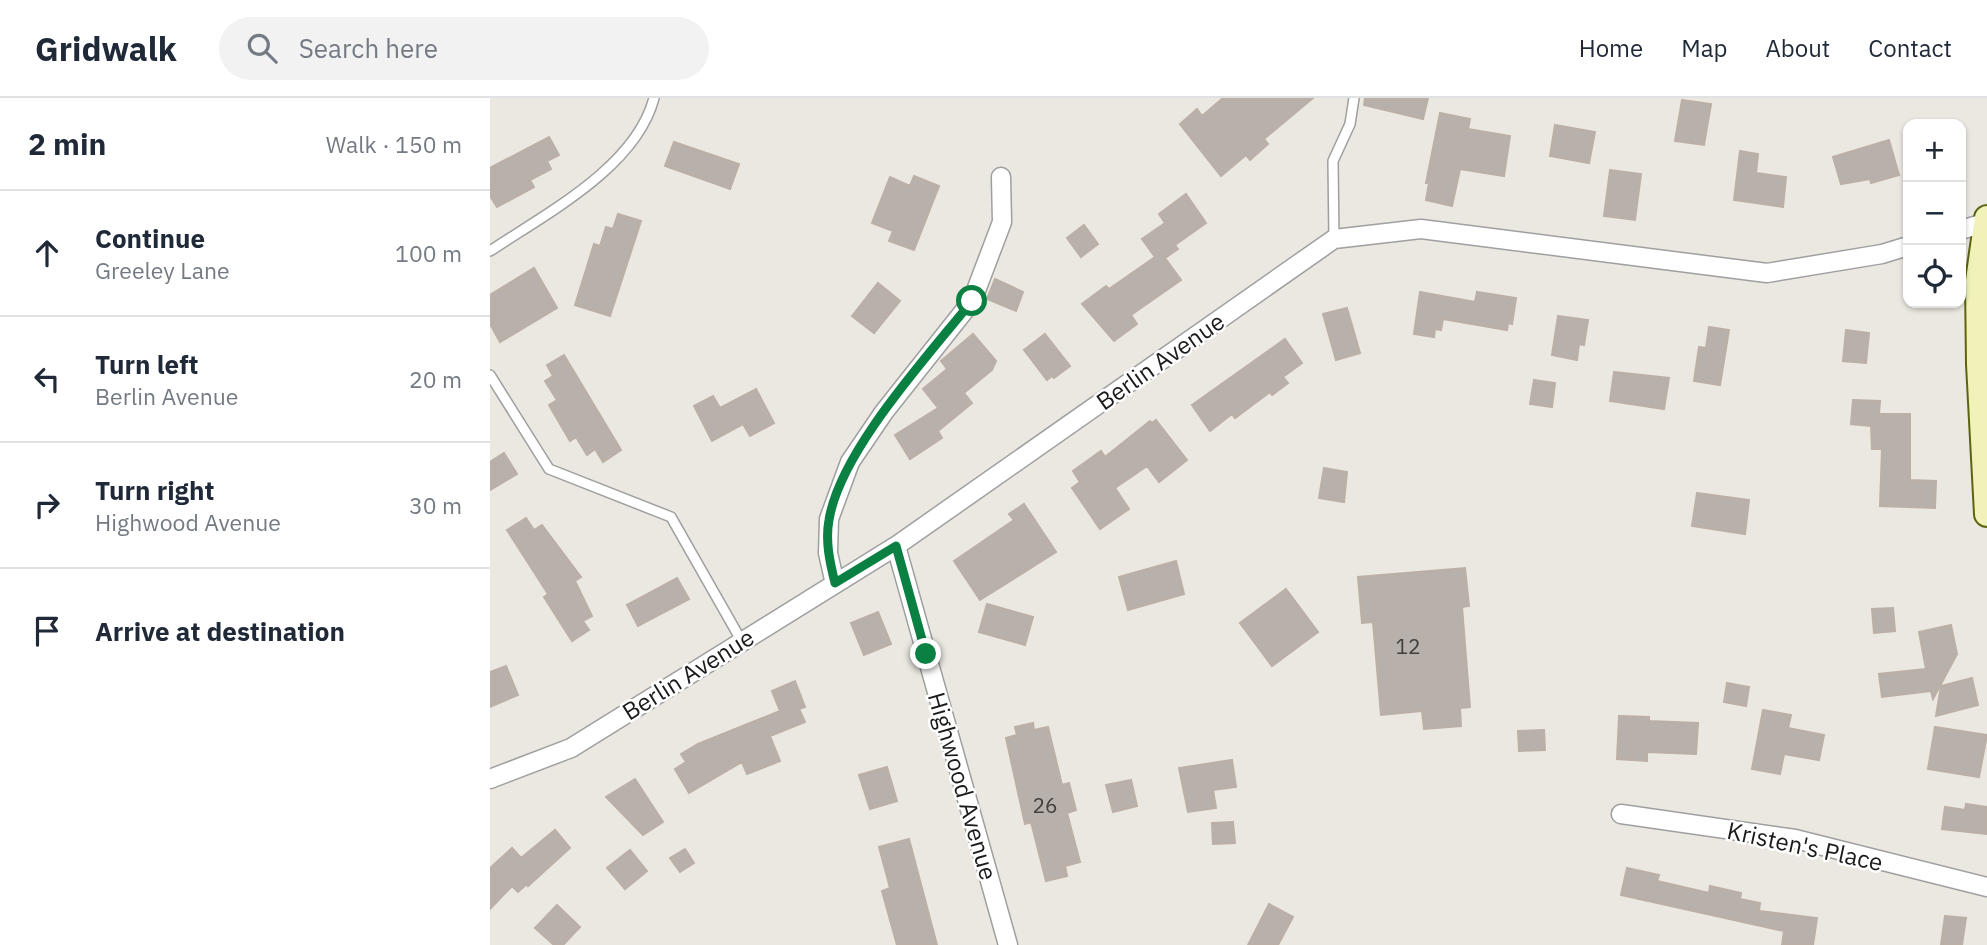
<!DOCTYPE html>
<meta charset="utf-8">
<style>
:root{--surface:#fff;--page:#f2f2f3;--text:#1f2937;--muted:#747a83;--line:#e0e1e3}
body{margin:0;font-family:"IBM Plex Sans",sans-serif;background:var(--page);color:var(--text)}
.controls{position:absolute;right:21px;top:21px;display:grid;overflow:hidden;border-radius:14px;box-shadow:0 2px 5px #0004}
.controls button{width:63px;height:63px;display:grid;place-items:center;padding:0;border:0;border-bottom:2px solid var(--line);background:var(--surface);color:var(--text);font:35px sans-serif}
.stop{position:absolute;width:21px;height:21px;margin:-16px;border:5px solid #0b8043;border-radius:50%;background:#fff}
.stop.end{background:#0b8043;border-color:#fff;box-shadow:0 2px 7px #0008}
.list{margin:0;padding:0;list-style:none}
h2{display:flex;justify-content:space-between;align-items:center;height:91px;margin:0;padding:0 28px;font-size:30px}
h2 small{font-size:23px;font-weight:400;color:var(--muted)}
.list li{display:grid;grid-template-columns:46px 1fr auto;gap:21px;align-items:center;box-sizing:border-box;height:126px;padding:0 28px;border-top:2px solid var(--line)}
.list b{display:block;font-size:26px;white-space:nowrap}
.list p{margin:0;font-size:23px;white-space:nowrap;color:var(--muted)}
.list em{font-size:23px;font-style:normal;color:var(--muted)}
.icon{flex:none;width:38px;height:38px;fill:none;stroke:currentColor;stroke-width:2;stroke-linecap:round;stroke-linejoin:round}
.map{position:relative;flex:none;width:1497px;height:847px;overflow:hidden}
header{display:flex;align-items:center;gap:42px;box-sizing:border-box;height:98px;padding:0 35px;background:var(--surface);border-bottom:2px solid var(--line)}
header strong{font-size:33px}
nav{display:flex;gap:38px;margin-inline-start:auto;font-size:24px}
.search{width:490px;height:63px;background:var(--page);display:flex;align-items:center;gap:18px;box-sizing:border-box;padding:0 24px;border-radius:38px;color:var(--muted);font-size:26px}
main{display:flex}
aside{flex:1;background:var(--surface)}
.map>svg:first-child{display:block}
.building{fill:#b8b1ab;stroke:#bbafa6;stroke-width:2}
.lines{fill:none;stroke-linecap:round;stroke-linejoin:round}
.service-casing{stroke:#9f9f9f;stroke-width:12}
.minor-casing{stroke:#9f9f9f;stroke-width:21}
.secondary-casing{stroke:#5d6410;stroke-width:28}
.service{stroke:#fff;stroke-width:9}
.minor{stroke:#fff;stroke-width:18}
.secondary{stroke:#f0f2b9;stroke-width:24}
.route{stroke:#0b8043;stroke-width:9}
.labels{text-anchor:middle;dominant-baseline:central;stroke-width:5;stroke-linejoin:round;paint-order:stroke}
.number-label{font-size:21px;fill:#42403f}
.street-label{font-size:24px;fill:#1b1b1b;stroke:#fff}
</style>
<header>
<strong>Gridwalk</strong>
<div class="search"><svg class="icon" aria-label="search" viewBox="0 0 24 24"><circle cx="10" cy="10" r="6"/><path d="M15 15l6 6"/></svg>Search here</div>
<nav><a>Home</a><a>Map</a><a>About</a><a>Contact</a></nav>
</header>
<main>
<aside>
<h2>2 min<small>Walk · 150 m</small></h2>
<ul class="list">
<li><svg class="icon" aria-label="ahead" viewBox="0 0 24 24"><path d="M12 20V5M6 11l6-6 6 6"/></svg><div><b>Continue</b><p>Greeley Lane</p></div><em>100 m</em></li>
<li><svg class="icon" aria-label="left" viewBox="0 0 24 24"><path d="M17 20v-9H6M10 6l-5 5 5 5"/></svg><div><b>Turn left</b><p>Berlin Avenue</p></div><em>20 m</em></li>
<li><svg class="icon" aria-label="right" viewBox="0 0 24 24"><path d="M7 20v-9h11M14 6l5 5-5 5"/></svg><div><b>Turn right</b><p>Highwood Avenue</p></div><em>30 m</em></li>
<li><svg class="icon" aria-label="arrive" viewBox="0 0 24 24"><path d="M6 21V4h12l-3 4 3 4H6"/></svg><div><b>Arrive at destination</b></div></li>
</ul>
</aside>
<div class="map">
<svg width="1497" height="847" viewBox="0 0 1497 847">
<rect width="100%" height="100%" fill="#ebe8e1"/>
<path class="building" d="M733 0H823L774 41 778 46 760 62 756 57 731 78 690 26 707 11 712 18Z
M875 0H938L933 21 874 7Z
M1192 2 1221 6 1214 47 1185 43Z
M950 15 980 21 978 31 1020 38 1014 78 970 71 962 108 936 102 939 85H936Z
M1065 27 1105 34 1099 65 1060 58Z
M59 39 69 57 57 63 61 71 40 82 44 89 7 109 0 98V70Z
M1399 42 1409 77 1381 85 1380 81 1351 86 1343 59Z
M184 44 249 66 240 91 175 68Z
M1250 53 1268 56 1266 75 1296 79 1293 109 1244 102Z
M1120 72 1151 76 1145 122 1114 118Z
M424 78 449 88 424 152 399 143 403 133 382 125 400 79 420 88Z
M696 96 716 125 685 147 688 151 675 160 691 182 641 217 647 226 624 243 592 206 616 188 619 191 665 159 652 141 675 125 669 116Z
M128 116 151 123 120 218 85 207 104 146 110 148 116 129 123 131Z
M594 127 608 146 591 159 577 140Z
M44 170 67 210 10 244 0 226V197Z
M505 181 533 194 526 213 497 201Z
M388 185 410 203 384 235 362 218Z
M930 194 985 204 987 194 1026 200 1022 226 1018 225 1017 232 953 221 951 232 945 231 944 239 924 236Z
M857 210 870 255 846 262 833 216Z
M1068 218 1098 222 1094 247 1089 246 1087 262 1062 257Z
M1219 229 1239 232 1230 287 1204 283 1209 249 1216 250Z
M1356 232 1379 235 1376 265 1353 263Z
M483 236 506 263 502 272 474 295 482 305 448 333 452 340 420 361 405 337 448 310 433 291 457 271 451 263Z
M555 236 580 268 564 280 562 278 557 282 534 252Z
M795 241 812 265 793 279 798 285 782 297 780 294 745 320 742 316 720 333 702 307Z
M74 257 131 352 113 364 105 351 97 357 86 339 80 343 59 307 67 302 55 283 63 278 57 267Z
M1124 274 1179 280 1174 311 1120 303Z
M1044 282 1065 285 1062 309 1040 306Z
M266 291 284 325 260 338 253 326 222 343 204 308 223 298 230 310Z
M1363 302 1390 303 1389 316H1420V382L1446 383 1445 410 1390 408 1392 351H1382L1381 328 1361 326Z
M666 322 697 362 669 384 657 368 625 390 639 411 610 431 582 390 590 384 583 373 611 353 615 359 660 323 662 325Z
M14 355 27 376 0 392V364Z
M834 370 857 374 854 404 829 400Z
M1207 395 1259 402 1255 436 1202 428Z
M534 406 566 454 490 502 464 463 524 422 519 416Z
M36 420 44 432 52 427 91 479 85 483 102 518 93 523 99 532 82 543 54 499 58 496 17 432Z
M686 463 694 496 638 512 629 479Z
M975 470 979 508 972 509 980 609 970 610 971 628 934 631 932 613 891 617 883 524 872 525 868 479Z
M187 480 199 501 148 528 137 507Z
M796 491 828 534 782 568 750 525Z
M497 506 543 519 535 547 489 534Z
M1403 510 1405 533 1384 535 1382 511Z
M388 514 401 546 374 557 361 525Z
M1461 527 1467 556 1443 601 1441 593 1392 599 1389 576 1436 571 1429 534Z
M16 568 28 597 0 609V574Z
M1482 580 1488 607 1446 618 1451 588Z
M305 583 315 609 309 611 315 624 280 638 290 663 257 676 252 664 199 695 185 671 196 664 191 656 208 646 290 613 282 593Z
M1237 585 1259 589 1256 608 1234 604Z
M1273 612 1301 617 1298 630 1334 637 1329 662 1294 656 1290 676 1262 671Z
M1129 618 1159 619V623L1208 625 1206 656 1157 654V663L1127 661Z
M543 625 544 632 558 629 572 687 579 685 586 712 577 715 590 764 575 768 577 778 556 783 541 724 535 726 516 640 527 637 525 629Z
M1445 629 1497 637 1489 679 1438 671Z
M1054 632 1055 652 1029 653 1028 633Z
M742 662 746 689 723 692 726 710 698 714 689 670Z
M397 669 407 703 380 711 369 677Z
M145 681 173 724 153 737 116 699Z
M641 682 647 708 623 714 616 687Z
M1476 706 1497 709V736L1452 731 1455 709 1475 712Z
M743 724 745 745 723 746 722 725Z
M65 732 80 750 38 788 37 786 28 794 22 788 0 811V770L22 750 31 760Z
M419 741 447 847H407L392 793 400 790 389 749Z
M195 751 204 765 190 774 180 760Z
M140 752 157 773 135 791 117 770Z
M1137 770 1169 777 1167 783 1219 795 1220 788 1251 795 1250 801 1270 805 1269 813 1327 820 1323 847H1292L1294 833 1131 797Z
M779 806 803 819 788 847H758Z
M67 807 90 829 73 847H64L45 830Z
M1455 818 1476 820 1472 847H1451Z"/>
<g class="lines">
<g class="service-casing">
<path id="service" d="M844 141 843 63 860 26 864 0
M0 153C57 115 146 69 164 0
M0 277 59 371 181 419 251 542"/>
</g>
<g class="minor-casing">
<path id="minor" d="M1471 132 1497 124
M406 448 518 847
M345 486 338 455 339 421 360 364 394 314 482 203 512 124 511 79
M0 681 81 650 406 448 844 141 931 131 1277 175 1392 156 1418 148
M1131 716 1305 741 1497 789"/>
</g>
<g class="secondary-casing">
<path id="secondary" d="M1497 120 1488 183 1489 266 1497 416"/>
</g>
<use href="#service" class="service"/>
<use href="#minor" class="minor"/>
<use href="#secondary" class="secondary"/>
</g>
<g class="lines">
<path class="route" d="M436 556 406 448 345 485C340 465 335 443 339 422 350 353 438 258 482 203"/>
</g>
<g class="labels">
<g class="number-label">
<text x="918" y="548">12</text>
<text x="555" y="707">26</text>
</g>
<g class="street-label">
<text transform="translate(670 263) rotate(-35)">Berlin Avenue</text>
<text transform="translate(198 576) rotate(-32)">Berlin Avenue</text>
<text transform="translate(473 688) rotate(74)">Highwood Avenue</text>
<text transform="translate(1315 748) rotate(12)">Kristen's Place</text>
</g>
</g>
</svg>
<div class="controls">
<button>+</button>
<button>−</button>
<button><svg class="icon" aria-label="locate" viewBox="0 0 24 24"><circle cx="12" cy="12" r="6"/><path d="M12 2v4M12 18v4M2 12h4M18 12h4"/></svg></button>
</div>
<div class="stop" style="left:482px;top:203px"></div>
<div class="stop end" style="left:436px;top:556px"></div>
</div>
</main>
